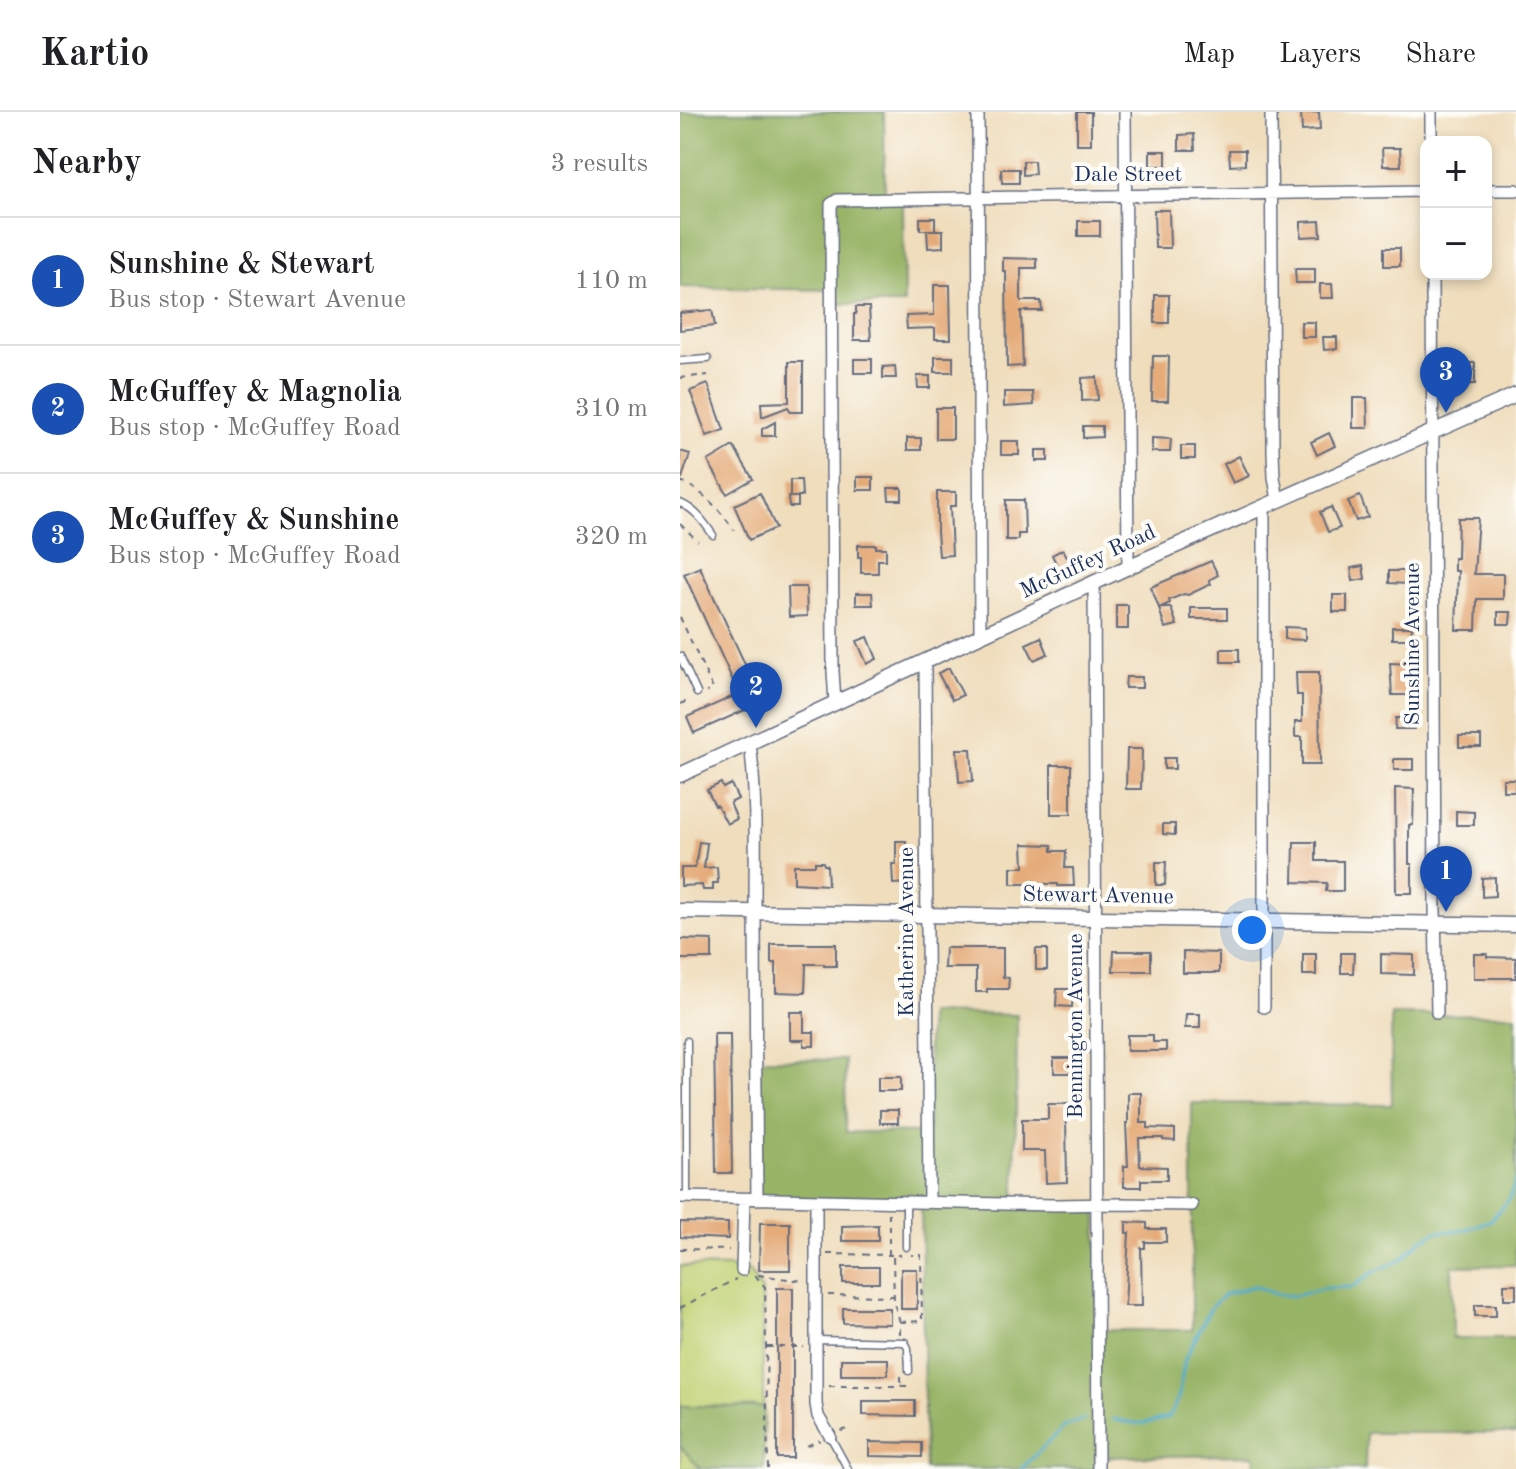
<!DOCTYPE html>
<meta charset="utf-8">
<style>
:root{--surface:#fff;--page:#f6f6f6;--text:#202124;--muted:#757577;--line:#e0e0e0;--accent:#b45309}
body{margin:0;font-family:"Old Standard TT",serif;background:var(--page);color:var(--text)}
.controls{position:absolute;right:24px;top:24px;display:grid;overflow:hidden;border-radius:16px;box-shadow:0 4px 12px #0003}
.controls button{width:72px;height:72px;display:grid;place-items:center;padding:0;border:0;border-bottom:2px solid var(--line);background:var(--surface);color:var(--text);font:40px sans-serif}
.you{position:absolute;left:572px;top:818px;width:28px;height:28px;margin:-20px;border:6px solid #fff;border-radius:50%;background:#1a73e8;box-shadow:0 0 0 12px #1a73e833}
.badge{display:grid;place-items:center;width:52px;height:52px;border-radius:50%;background:var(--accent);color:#fff;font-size:26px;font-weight:700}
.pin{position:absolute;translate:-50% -66px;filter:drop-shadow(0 2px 4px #0008)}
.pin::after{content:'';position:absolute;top:42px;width:28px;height:24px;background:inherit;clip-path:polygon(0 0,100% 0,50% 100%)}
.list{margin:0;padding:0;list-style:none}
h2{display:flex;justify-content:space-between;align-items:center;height:104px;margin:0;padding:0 32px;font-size:34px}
h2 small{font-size:26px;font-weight:400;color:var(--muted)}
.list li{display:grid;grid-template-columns:52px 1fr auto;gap:24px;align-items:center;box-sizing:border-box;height:128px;padding:0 32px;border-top:2px solid var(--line)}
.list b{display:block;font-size:30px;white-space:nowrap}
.list p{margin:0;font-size:26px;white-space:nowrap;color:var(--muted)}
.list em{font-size:26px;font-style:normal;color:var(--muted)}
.map{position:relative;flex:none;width:836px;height:1357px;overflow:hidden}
header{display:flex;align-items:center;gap:48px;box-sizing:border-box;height:112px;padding:0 40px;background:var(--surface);border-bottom:2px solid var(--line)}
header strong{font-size:38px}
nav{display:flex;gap:44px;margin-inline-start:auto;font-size:28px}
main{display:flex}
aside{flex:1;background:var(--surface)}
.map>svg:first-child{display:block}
.green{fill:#c1d275;stroke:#6e806a;stroke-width:2}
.forest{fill:#98b466;stroke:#5a7262;stroke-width:2}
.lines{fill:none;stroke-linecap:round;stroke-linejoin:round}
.stream{stroke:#4daccc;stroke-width:3}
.building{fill:#e5ac7a}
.service-casing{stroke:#656c7f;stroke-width:9}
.minor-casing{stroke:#656c7f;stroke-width:14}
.tertiary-casing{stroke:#656c7f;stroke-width:17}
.path{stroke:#656c7f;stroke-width:2;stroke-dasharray:6 6;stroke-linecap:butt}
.service{stroke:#fff;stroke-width:6}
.minor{stroke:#fff;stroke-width:11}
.tertiary{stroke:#fff;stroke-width:14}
.labels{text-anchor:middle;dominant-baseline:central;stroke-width:8;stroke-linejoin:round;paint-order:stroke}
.street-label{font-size:22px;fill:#1b2f5e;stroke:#fdfcf7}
</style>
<header>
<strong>Kartio</strong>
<nav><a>Map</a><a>Layers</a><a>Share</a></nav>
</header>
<main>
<aside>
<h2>Nearby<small>3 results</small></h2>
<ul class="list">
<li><span class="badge" style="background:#1a4fb4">1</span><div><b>Sunshine &amp; Stewart</b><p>Bus stop · Stewart Avenue</p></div><em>110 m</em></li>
<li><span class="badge" style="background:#1a4fb4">2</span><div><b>McGuffey &amp; Magnolia</b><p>Bus stop · McGuffey Road</p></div><em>310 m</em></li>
<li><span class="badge" style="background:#1a4fb4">3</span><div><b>McGuffey &amp; Sunshine</b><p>Bus stop · McGuffey Road</p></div><em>320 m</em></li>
</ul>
</aside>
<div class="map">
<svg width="836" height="1357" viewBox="0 0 836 1357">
<rect width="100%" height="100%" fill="#fdfcf7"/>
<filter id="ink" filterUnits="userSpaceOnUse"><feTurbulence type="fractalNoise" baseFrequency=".0125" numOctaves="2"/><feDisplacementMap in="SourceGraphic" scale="16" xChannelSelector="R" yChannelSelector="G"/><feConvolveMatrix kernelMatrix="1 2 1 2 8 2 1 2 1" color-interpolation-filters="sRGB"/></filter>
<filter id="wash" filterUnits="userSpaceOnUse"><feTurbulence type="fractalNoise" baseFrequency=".006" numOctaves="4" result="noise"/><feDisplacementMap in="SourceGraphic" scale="32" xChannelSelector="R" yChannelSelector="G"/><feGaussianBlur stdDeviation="1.8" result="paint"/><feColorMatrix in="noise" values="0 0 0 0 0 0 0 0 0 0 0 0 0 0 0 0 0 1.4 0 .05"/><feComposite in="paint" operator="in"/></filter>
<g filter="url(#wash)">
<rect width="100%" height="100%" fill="#efddbc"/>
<path class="green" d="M0 1154 52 1155V1158H68L82 1178 84 1357H0Z"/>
<path class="forest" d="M0 0H204L205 87H223L224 192H151V178L0 175Z
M248 901 337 903 335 1092 417 1093 418 1218H512V991L712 993 711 902 836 903V1153L772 1154 773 1226H836V1321H686L685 1357H575L574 1343 419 1345 418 1357H245L241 1090 77 1087 76 947 165 948 166 1020 248 1021Z
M0 1294 84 1295V1357H20L0 1334Z"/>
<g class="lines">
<path class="stream" d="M433 1307C458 1313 465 1313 489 1305L498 1287 505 1247 531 1195 545 1182 574 1174 595 1182 614 1184 644 1176 673 1175 692 1161 721 1148 740 1129 756 1120 784 1118 811 1108 829 1088 836 1067
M341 1357 384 1315 405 1307"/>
</g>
<g id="blocks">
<path class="building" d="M397 0H411V32H397Z
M639 0 640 18 622 19 621 1Z
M514 22 515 38H499V23Z
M702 36H720L721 54H703Z
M549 38H565V53L550 54Z
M470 39H486V54H470Z
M343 49H354L355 62 343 63Z
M321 57H339V71H322Z
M474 98H489L490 136H475Z
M240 106H255V118H240Z
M398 109H420V124H398Z
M640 109 641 124 621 125V110Z
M247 118H263V135L248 136Z
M704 136H720V154H704Z
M323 146 357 147V156H341V189H361L362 199H341L343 254 327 255 326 159H323Z
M615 157H635V171H616Z
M640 172H652L653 186H640Z
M254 173H270L271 227H255V216L227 217 226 204 254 203Z
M475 183H489V211H475Z
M176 195H189L191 228H174V202H176Z
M32 198 35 214 0 218V201Z
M621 210H635V225H621Z
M643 225H657V237L644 238Z
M473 244H489L488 289H472Z
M255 245H273V260H255Z
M174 247H192V261H174Z
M109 250H123V300H111L108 295 82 305 81 291 109 290Z
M780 251H795V272H780Z
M215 254 216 266H203V255Z
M237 264H250V276H238Z
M417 265 418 288 402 289V266Z
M28 272 44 318 27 324 10 279Z
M324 280H353L354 293 324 295Z
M673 286H687L688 316H673Z
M256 296H273V327H256Z
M95 310V324H82V317Z
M403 314H422V325L403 326Z
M649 321 655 334 637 343 631 330Z
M227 326H241V338H227Z
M472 326 491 327 490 340H472Z
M321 329H339V343H321Z
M53 334 73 367 47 382 28 349Z
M501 334H515V347H501Z
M356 338H368V349H356Z
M0 339 10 342 2 366H0Z
M559 344 569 364 553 371 544 352Z
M177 365H193V378H177Z
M110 368H121L122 384H118V395H109L108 385H117H110Z
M208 376H222V388H209Z
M257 380H276V394H270L272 443 259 444 257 420Z
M80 381 96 416 69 428 54 393Z
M680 384 688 405 676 409 668 389Z
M326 388H344L345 422H338V428H326Z
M651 395 660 416 648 420 640 400Z
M778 406H798L794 462H823V487H797L796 518H776L778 459H774V446H777Z
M178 433H196V436H206V448H198V461H181V445H178Z
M383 437 391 452 379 458 372 443Z
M531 449 538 463 529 468 531 472 508 483 504 482 489 488 490 491 479 496 471 475Z
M683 454 685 467 673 469 671 456Z
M20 455 70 563 54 571 4 462Z
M709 459H729L728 472 709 471Z
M108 475H126L127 504 109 505Z
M176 481H192L193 493H176Z
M653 483H667V500H653Z
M436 493H448V517H436Z
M479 496H491L497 513 485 516Z
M511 496H547V507H511Z
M818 500H831L830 512H818Z
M605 515 625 516V528L605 527Z
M712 515H732L731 527H712Z
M188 525 197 547 187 552 177 529Z
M361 525 368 542 354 548 346 532Z
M541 537H559V550H541Z
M710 551 730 552 732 583H712Z
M269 556 283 583 272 588 258 561Z
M616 560H639L640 653H622V625H615V610H622V583H617Z
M446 565H462V576H445Z
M58 582 65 598 14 621 7 605Z
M716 606H734V617H715Z
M779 624H801V635H779Z
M277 637H291L293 669 279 670Z
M447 637H462L461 677H446Z
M484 646H495V657H484Z
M714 647H733V658H714Z
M371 653H391V702H371Z
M823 667H835V679H823Z
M41 671 43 676 51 672 58 687 50 691 57 707 47 712 37 693 35 694 27 678Z
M715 676 734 677 733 713H729V752H732V781H716Z
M776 699 794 700V713H776Z
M483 712H495V723L483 722Z
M216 729H226L227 771 213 772 212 752H216Z
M19 730 27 731 24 756 37 755 38 771H33V778H23L22 773 1 774V756H15Z
M614 730H636V749H663V779H646L647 771 613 770Z
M343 732 372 733V739H386L385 756H393L394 774H378V772H331V755H344Z
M135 750H143L144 753H147L148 773 114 771V753H135Z
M476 750H486L485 773H476Z
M815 765V784L802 785V766Z
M0 827 32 828V847H0Z
M91 832H156V854H144V852H126L125 881 96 880V851H91Z
M265 836H323V865L329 866 328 877H307V880H296V856H264Z
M356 837H367V858H356Z
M434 839H471V859H433Z
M503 840 539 841V861H503Z
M661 841H674L673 861H661Z
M623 842H636V863H623Z
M701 842 734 843V863L701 862Z
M794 842H807V845L836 846V866H794Z
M377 877H393L392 895 376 894Z
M110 900H124V920H134V934H124V928H110Z
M506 902H520V916H505Z
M34 922H50L52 1061H36Z
M447 923H473V930H486V939H447Z
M374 946H395V961H374Z
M198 965H221V979H198Z
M448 981H461V1011H468V1016L495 1017V1029L483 1028V1026H459L460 1054 487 1055V1068H461V1075H444V1054H448L446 1011H448Z
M368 992H389V1006H386L387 1070 366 1071 365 1039H342V1007H368Z
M200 998H218V1011H200Z
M0 1110 48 1111V1127L0 1125Z
M446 1110 467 1111V1117H486V1130H465V1136H461L462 1194H445L449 1121H446Z
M80 1111H110V1158H79Z
M198 1113V1129H162V1114Z
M163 1155H199V1171H163Z
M221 1157H237V1197H221Z
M824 1172H836V1187H824Z
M97 1176H113V1346H97Z
M795 1193H816V1204H795Z
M163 1196H210V1212L163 1211Z
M161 1247H208V1263H161Z
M183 1289H235V1304L183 1303Z
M189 1330 242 1331V1345L189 1344Z"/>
</g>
</g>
<g filter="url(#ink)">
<use href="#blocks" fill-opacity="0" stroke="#656c7f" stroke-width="2"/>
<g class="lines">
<g class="service-casing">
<path id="service" d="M0 249 28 247
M0 391C15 397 24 410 33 423
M0 544 17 581
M7 929V1086
M226 1090V1135
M136 1228 225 1230 228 1236 229 1259
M150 1324 168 1357"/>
</g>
<g class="minor-casing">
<path id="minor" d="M298 0 300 524
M445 0 448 455
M591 0 593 339 594 365 598 388
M751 0V30
M806 78H836
M752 162 755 794 757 901
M584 395V895
M414 471 418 1357
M245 549 249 1090
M155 591 153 559 151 92 157 88 746 79
M70 631C77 687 75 744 75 801 75 896 76 992 77 1087
M0 1085 375 1093 439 1092 512 1093
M136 1088V1292L138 1304 150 1324
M62 1158 64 1087"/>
</g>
<g class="tertiary-casing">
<path id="tertiary" d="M0 663 448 455 836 283
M0 799 836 813"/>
</g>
<path class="path" d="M0 266 28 263
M0 369C23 379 40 398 54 418
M0 412 18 429
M0 505 33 577 27 580
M0 592 10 588
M209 1101V1142
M0 1137 49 1138
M147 1142 212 1143
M75 1163 85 1175 88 1357
M78 1163 123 1169
M148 1183 214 1184
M0 1196 56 1167
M220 1210 214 1191 213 1143H221
M220 1222V1210L242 1209 241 1143H231
M87 1235H124
M221 1264V1274
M149 1274H228
M161 1319 171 1316
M127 1334 140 1328"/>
<use href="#service" class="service"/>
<use href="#minor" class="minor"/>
<use href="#tertiary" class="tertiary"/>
</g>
</g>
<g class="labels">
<g class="street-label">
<text x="448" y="63">Dale Street</text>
<text transform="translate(408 450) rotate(-25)">McGuffey Road</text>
<text transform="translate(733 532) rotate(-90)">Sunshine Avenue</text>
<text transform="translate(418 784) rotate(1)">Stewart Avenue</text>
<text transform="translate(227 820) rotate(-90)">Katherine Avenue</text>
<text transform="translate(396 914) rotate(-90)">Bennington Avenue</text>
</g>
</g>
</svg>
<div class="controls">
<button>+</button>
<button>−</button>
</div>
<div class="you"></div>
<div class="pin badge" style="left:766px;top:800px;background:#1a4fb4">1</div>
<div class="pin badge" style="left:76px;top:616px;background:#1a4fb4">2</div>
<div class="pin badge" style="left:766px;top:301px;background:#1a4fb4">3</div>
</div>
</main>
